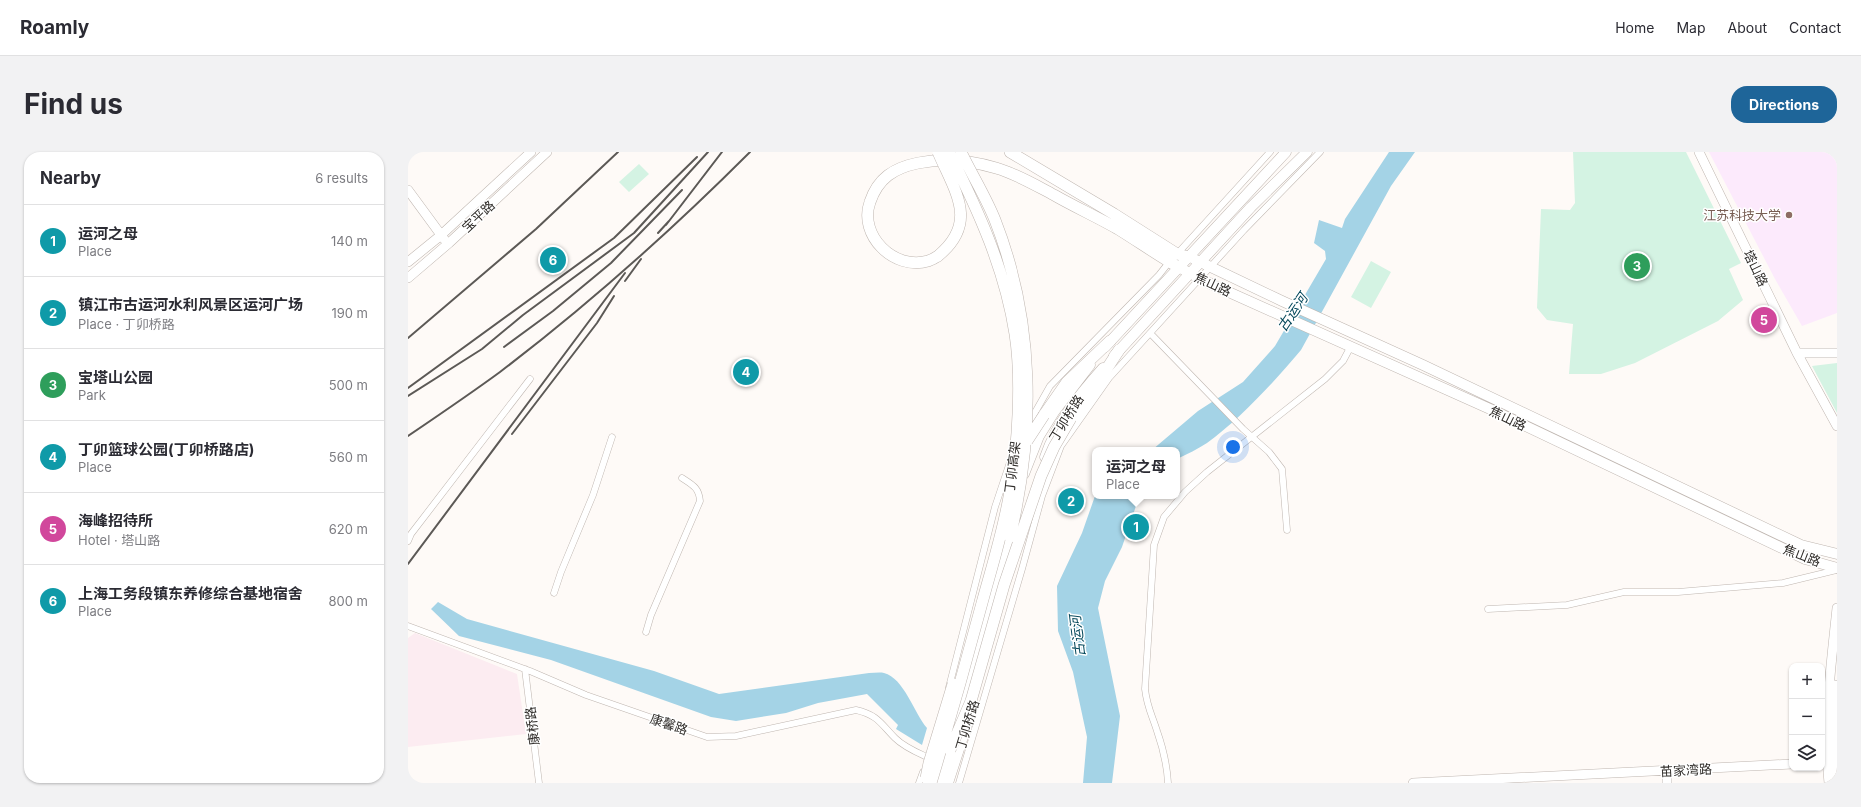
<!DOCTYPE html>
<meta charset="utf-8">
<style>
:root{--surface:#fff;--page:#f2f2f3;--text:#2b2b33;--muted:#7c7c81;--line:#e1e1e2;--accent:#1e6599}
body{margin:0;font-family:Inter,"Noto Sans SC",sans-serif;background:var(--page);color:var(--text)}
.controls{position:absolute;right:12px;bottom:12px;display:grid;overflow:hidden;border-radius:8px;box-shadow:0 1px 3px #0004}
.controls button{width:36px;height:36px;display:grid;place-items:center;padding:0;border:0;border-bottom:1px solid var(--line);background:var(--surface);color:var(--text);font:20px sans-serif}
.you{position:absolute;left:825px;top:295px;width:14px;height:14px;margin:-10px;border:3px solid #fff;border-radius:50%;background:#1a73e8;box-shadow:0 0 0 6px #1a73e833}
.badge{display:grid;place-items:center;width:26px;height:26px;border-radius:50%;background:var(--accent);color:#fff;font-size:13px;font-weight:700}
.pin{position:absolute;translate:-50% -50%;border:2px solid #fff;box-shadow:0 1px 4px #0006}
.popup{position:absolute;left:684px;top:295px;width:88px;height:52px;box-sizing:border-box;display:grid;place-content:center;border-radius:8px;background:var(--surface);filter:drop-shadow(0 1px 3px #0005);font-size:13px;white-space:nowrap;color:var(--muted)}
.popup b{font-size:15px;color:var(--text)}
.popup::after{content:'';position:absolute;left:50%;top:100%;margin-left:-8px;border:8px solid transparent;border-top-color:var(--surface)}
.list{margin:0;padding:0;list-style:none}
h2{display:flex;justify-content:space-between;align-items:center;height:52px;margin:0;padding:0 16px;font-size:17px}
h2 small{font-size:13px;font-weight:400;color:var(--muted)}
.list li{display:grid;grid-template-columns:26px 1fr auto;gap:12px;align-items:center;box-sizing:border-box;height:72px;padding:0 16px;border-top:1px solid var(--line)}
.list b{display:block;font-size:15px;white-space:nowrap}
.list p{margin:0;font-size:13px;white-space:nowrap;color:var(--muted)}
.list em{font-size:13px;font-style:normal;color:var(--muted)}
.icon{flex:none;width:22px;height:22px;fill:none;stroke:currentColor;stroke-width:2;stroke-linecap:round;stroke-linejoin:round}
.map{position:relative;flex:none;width:1429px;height:631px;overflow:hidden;border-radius:16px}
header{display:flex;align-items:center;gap:24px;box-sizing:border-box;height:56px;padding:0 20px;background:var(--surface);border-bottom:1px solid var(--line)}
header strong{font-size:19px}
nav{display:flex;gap:22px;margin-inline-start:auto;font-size:14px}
.intro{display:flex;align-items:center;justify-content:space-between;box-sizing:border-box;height:96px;padding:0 24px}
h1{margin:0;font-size:28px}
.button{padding:10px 18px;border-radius:16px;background:var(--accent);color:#fff;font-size:14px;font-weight:700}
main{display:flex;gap:24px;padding:0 24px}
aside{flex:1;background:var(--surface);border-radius:16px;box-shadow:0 1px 3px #0004}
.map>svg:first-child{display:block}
.industrial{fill:#fcecf1}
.education{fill:#fceafc}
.green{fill:#d4f3e3}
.water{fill:#a4d3e6}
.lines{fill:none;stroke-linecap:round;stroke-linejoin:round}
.street-casing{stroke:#bfb6b0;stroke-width:7}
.secondary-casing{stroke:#bfb6b0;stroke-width:10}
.primary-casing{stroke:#bfb6b0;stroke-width:11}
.highway-casing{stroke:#bfb6b0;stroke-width:12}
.street{stroke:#fff;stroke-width:6}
.secondary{stroke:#fff;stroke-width:9}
.primary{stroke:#fff;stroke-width:10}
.highway{stroke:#fff;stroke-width:11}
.rail{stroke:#5c5956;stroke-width:2}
.highway-bridge-casing{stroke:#bfb6b0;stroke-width:12;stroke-linecap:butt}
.highway-bridge{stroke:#fff;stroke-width:11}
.education-dot{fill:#8d6e63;stroke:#fff;stroke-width:1.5}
.labels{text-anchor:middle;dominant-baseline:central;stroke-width:3;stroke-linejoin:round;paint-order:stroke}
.education-label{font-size:13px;fill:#785e54;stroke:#fff;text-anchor:end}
.street-label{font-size:13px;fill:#2f2c29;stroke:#fff}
.water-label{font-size:14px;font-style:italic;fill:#06495c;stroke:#fff}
</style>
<header>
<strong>Roamly</strong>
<nav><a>Home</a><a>Map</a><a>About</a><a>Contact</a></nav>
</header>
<div class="intro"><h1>Find us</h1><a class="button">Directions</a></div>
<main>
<aside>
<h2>Nearby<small>6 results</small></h2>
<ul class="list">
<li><span class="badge" style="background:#0f9aa8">1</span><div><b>运河之母</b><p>Place</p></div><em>140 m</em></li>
<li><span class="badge" style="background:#0f9aa8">2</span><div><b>镇江市古运河水利风景区运河广场</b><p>Place · 丁卯桥路</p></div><em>190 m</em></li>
<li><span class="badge" style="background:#2e9e5b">3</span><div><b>宝塔山公园</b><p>Park</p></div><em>500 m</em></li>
<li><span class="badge" style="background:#0f9aa8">4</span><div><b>丁卯篮球公园(丁卯桥路店)</b><p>Place</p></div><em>560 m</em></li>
<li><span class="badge" style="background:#d1479c">5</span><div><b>海峰招待所</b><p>Hotel · 塔山路</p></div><em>620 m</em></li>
<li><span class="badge" style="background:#0f9aa8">6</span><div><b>上海工务段镇东养修综合基地宿舍</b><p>Place</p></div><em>800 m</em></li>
</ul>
</aside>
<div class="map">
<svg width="1429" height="631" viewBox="0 0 1429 631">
<rect width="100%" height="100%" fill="#fefaf7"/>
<path class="industrial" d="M7 481 109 522 118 582 0 595V486Z"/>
<path class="education" d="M1301 0H1429V161L1394 174 1367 127Z"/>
<path class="green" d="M1165 0H1278L1333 111 1321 117 1335 148 1310 169 1227 211 1193 222H1161L1165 172 1139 168 1129 156 1133 57 1162 58 1167 51Z
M231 12 241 22 221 40 211 30Z
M963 109 983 120 963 156 943 145Z
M1429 211V261L1404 214Z"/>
<path class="water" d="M981 0H1007L983 34 893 198C868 228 831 268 799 291 790 297 779 302 769 307V298H744L790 259 835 230 867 194 918 107 917 99 906 91 911 68 934 76 937 67Z
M687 344H734L729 351 714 395 697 429 690 456 712 564 704 631H675L679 585 665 520 650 479 649 434 674 381Z
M30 450 59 467 246 519 311 542 461 521C466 521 472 520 476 521 496 526 506 561 519 576L514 593 488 577 490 573 459 542 410 551 378 561 328 569 303 565 143 508 51 484 23 457Z"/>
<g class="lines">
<g class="street-casing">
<path id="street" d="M769 102 862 0
M742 181 835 277 861 300 874 317 879 378
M621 271 642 234 751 123 762 109
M0 389 3 382 122 227
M146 441 153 420 185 343 204 285
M1080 457 1159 453 1216 440H1270L1375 431 1429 418
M0 474 122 519 178 543 299 585 328 584 448 558C470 563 473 572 487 586 496 595 508 600 519 605
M238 480 243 463 292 349C291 336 285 333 274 326
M117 517 131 631
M541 535 587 355 602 310
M511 631 515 620
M551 631 614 417 634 344 653 294 701 226 836 78 912 0
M760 631C759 613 755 596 749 579 744 563 739 555 737 537L746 393 756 365 777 340 799 320 917 227 935 209 943 194"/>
</g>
<g class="secondary-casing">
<path id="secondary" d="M1291 0 1389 201 1429 274
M0 38 36 87
M0 110 32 84 123 0
M0 126 41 91 139 0
M1389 201H1429
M1427 533 1425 610 1428 631
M1005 631 1384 612
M1259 631V619
M1421 631C1415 572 1423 514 1429 456"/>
</g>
<g class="primary-casing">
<path id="primary" d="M786 107 874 149 1015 213 1393 393 1429 402
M776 118 805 133 1082 257 1397 407 1429 416
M697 195 878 0
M706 204 843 55 899 0
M637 305C649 270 671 243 695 216
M616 322 631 284 646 260 682 213
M540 631 563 560"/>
</g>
<g class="highway-casing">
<path id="highway" d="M602 0 706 62 769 102 781 105
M530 104C527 106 523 108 520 109 486 119 450 83 462 50 470 26 486 16 510 11 535 6 564 9 588 16 609 22 627 33 646 43 667 55 689 65 710 77 731 90 751 104 772 116
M636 263 659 230 702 189
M663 266 685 238 711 198
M549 573 602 385
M532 631 544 589"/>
</g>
<use href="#street" class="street"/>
<use href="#secondary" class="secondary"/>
<use href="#primary" class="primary"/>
<use href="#highway" class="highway"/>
<path class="rail" d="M258 73 314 0
M250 81 261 69
M217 129 233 107
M0 186 128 77 210 0
M96 195 145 159 203 111 274 38
M0 236 206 86 289 5
M0 244 74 197 115 163 226 81 300 0
M104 282 189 171 206 144
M0 284C31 263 62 242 92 220 180 153 264 78 342 0
M0 412 217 121"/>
<g class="highway-bridge-casing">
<path id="highway-bridge" d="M530 0C547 40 571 70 530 104
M553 0C564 23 578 45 587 68 627 170 627 280 602 385
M619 289 636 263
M542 598 563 549 596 433 633 324 646 295 663 266
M518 626 521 611 545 532
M523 631C541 571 558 511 574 451 584 414 596 377 602 339 610 294 614 227 607 182 597 117 570 58 541 0"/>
</g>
<use href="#highway-bridge" class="highway-bridge"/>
</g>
<circle class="education-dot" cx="1381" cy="63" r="4"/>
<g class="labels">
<g class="education-label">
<text x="1373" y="63">江苏科技大学</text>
</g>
<g class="street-label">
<text transform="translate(70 64) rotate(-43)">宝平路</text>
<text transform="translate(1348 116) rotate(64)">塔山路</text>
<text transform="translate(805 132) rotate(25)">焦山路</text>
<text transform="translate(658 266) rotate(-58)">丁卯桥路</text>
<text transform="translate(1100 266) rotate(26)">焦山路</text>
<text transform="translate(604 315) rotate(-83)">丁卯高架</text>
<text transform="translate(1394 403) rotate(21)">焦山路</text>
<text transform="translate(261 572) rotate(19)">康馨路</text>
<text transform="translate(559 573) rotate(-73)">丁卯桥路</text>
<text transform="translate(124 574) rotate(-97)">康桥路</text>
<text transform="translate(1278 618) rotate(-3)">苗家湾路</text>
</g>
<g class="water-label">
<text transform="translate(884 160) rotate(-56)">古运河</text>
<text transform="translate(669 484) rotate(-97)">古运河</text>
</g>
</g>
</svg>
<div class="controls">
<button>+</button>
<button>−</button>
<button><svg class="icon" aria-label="layers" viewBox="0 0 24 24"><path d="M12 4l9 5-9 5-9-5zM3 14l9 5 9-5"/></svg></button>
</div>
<div class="you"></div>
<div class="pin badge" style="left:728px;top:375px;background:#0f9aa8">1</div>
<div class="popup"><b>运河之母</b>Place</div>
<div class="pin badge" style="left:663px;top:349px;background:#0f9aa8">2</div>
<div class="pin badge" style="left:1229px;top:114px;background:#2e9e5b">3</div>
<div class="pin badge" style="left:338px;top:220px;background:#0f9aa8">4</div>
<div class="pin badge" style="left:1356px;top:168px;background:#d1479c">5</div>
<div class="pin badge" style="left:145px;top:108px;background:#0f9aa8">6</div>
</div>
</main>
